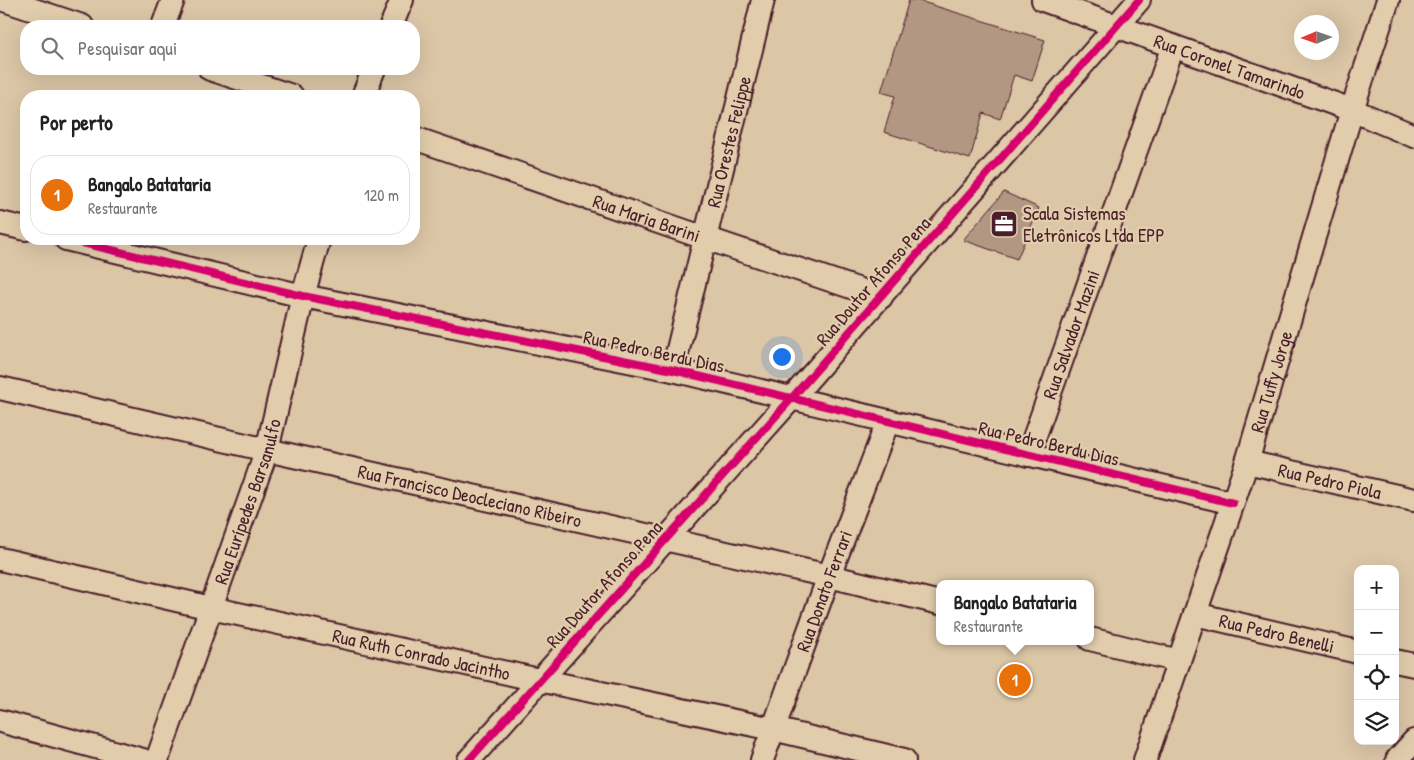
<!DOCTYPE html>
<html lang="pt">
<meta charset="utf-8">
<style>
:root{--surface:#fff;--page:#f6f6f6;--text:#222;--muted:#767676;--line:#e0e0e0;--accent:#0b8043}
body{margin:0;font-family:"Patrick Hand",sans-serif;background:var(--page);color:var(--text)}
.controls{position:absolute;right:15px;bottom:15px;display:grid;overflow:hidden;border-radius:10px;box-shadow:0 5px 20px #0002}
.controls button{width:45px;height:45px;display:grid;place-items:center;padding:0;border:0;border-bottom:1px solid var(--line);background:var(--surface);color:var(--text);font:25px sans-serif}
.compass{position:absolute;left:1294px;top:15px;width:45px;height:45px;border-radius:50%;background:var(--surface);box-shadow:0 5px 20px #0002;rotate:268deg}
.you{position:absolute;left:781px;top:356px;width:18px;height:18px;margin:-12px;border:4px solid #fff;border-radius:50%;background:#1a73e8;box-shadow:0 0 0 8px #1a73e833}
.badge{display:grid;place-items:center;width:32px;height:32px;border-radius:50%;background:var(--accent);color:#fff;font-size:16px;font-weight:700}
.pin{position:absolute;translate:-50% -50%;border:2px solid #fff;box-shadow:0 1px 5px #0006}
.popup{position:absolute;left:936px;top:580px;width:158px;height:65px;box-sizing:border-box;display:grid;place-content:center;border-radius:10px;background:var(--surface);filter:drop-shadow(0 1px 4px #0005);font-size:16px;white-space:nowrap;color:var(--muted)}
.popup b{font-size:19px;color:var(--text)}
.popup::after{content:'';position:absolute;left:50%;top:100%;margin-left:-10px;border:10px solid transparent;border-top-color:var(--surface)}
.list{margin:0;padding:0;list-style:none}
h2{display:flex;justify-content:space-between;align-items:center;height:65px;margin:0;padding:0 20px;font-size:21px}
h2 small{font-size:16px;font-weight:400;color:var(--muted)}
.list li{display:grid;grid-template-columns:32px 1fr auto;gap:15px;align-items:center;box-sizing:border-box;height:80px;margin:0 10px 10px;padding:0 10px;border:1px solid var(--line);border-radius:20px}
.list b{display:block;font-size:19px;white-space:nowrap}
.list p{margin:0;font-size:16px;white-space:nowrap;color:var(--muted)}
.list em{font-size:16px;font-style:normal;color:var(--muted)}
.icon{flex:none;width:28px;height:28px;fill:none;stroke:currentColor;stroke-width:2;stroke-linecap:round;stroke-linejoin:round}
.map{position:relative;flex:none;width:1414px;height:760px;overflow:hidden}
.search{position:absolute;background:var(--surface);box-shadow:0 5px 20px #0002;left:20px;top:20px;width:400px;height:55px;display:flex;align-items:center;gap:12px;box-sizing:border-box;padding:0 18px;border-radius:20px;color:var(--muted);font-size:19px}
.panel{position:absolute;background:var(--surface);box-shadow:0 5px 20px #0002;left:20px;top:90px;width:400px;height:155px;border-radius:20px}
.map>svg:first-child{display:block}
.building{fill:#b29783;stroke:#4a1f2b}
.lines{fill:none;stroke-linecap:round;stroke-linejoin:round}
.minor-casing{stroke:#4a1f2b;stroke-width:26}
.minor{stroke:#e1cdab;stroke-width:22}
.cycleway-casing{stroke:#e1cdab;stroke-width:11}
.cycleway{stroke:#d6006c;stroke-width:8}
.labels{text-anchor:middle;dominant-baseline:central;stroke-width:4.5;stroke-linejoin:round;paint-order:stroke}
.street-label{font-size:19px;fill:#4a1f2b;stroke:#e1cdab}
.poi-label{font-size:19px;fill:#4a1f2b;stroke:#e1cdab;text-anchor:start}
</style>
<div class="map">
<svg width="1414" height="760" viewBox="0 0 1414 760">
<rect width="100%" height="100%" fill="#dbc6a6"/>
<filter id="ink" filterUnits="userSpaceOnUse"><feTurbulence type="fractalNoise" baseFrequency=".02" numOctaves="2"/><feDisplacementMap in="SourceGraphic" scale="10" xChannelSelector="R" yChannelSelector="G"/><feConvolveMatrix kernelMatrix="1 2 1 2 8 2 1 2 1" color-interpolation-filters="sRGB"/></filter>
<g filter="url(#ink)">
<path class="building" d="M909 0H916L1045 40 1032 81 1014 75 1000 119 983 113 970 159 884 132 895 96 881 92Z
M1004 192 1039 208 1017 259 963 240Z"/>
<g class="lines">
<g class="minor-casing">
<g id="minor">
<path d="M4 0 82 26"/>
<path id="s1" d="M1043 0 1352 110 1414 136"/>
<path d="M163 26 173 0"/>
<path d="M391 26 402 0"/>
<path d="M210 69 292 96"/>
<path d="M363 96 374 69"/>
<path id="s2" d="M414 138 705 238 881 297"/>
<path d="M0 223 26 229"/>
<path d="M66 239 303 296 673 370 1233 503"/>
<path id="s3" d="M673 370 763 0"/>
<path id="s4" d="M0 388 267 450 829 576 940 603"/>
<path id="s5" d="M1028 455 1173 46"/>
<path id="s6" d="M1247 462 1414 500"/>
<path id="s7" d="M0 559 211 608 539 680 773 729 904 760"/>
<path id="s8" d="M1195 614 1358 652"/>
<path d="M1090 639 1179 661"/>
<path d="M1395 661 1414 665"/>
<path d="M0 721 143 760"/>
<path id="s9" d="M157 760 267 450 303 296 319 239"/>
<path d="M469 760 791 399 1139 0"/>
<path id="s10" d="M762 760 829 576 888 421"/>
<path id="s11" d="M1145 760 1247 462 1352 110 1388 0"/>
<path d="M1397 760 1414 741"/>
</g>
</g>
<use href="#minor" class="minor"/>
<g class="cycleway-casing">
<path id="cycleway" d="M66 239 303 296 673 370 1233 503
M469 760 791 399 1139 0"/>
</g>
<use href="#cycleway" class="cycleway"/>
</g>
</g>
<defs>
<g id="office-square" transform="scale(1.4375)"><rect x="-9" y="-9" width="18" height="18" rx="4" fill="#4a1f2b" stroke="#e1cdab"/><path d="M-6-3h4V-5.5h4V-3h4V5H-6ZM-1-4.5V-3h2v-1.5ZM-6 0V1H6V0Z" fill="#fff"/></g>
</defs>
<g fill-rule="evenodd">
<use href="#office-square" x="1004" y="224"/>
</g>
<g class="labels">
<g class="street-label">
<text stroke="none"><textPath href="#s1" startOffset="198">Rua Coronel Tamarindo</textPath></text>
<text stroke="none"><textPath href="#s3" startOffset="235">Rua Orestes Felippe</textPath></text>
<text stroke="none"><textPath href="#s2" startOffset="246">Rua Maria Barini</textPath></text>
<text transform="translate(873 281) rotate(-49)">Rua Doutor Afonso Pena</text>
<text stroke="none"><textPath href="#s5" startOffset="128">Rua Salvador Mazini</textPath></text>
<text transform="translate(654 351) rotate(12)">Rua Pedro Berdu Dias</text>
<text stroke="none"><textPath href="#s11" startOffset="399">Rua Tuffy Jorge</textPath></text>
<text transform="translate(1049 443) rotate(13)">Rua Pedro Berdu Dias</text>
<text stroke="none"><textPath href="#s6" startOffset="85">Rua Pedro Piola</textPath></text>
<text stroke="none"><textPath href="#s4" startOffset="482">Rua Francisco Deocleciano Ribeiro</textPath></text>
<text stroke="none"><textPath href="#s9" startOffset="274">Rua Eurípedes Barsanulfo</textPath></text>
<text transform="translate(604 584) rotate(-48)">Rua Doutor Afonso Pena</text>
<text stroke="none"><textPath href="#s10" startOffset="180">Rua Donato Ferrari</textPath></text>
<text stroke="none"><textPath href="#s8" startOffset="84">Rua Pedro Benelli</textPath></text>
<text stroke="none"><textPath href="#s7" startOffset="432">Rua Ruth Conrado Jacintho</textPath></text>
</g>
<g class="poi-label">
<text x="1023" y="213">Scala Sistemas<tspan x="1023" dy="22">Eletrônicos Ltda EPP</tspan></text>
</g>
</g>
</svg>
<div class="controls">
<button>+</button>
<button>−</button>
<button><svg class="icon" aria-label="locate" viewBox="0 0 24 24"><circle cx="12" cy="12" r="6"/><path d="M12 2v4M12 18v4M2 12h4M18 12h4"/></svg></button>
<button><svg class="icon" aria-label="layers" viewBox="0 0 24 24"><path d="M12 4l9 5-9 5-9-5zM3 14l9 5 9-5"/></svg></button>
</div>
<svg class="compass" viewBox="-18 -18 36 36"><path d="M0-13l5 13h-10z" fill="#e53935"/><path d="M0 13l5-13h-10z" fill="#767676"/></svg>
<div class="you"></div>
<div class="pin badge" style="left:1015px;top:680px;background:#e8710a">1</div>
<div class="popup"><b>Bangalo Batataria</b>Restaurante</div>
<div class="search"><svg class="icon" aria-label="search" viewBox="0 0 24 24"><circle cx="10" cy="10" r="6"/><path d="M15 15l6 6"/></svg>Pesquisar aqui</div>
<section class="panel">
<h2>Por perto<small></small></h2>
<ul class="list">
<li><span class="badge" style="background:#e8710a">1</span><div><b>Bangalo Batataria</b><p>Restaurante</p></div><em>120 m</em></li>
</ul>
</section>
</div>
